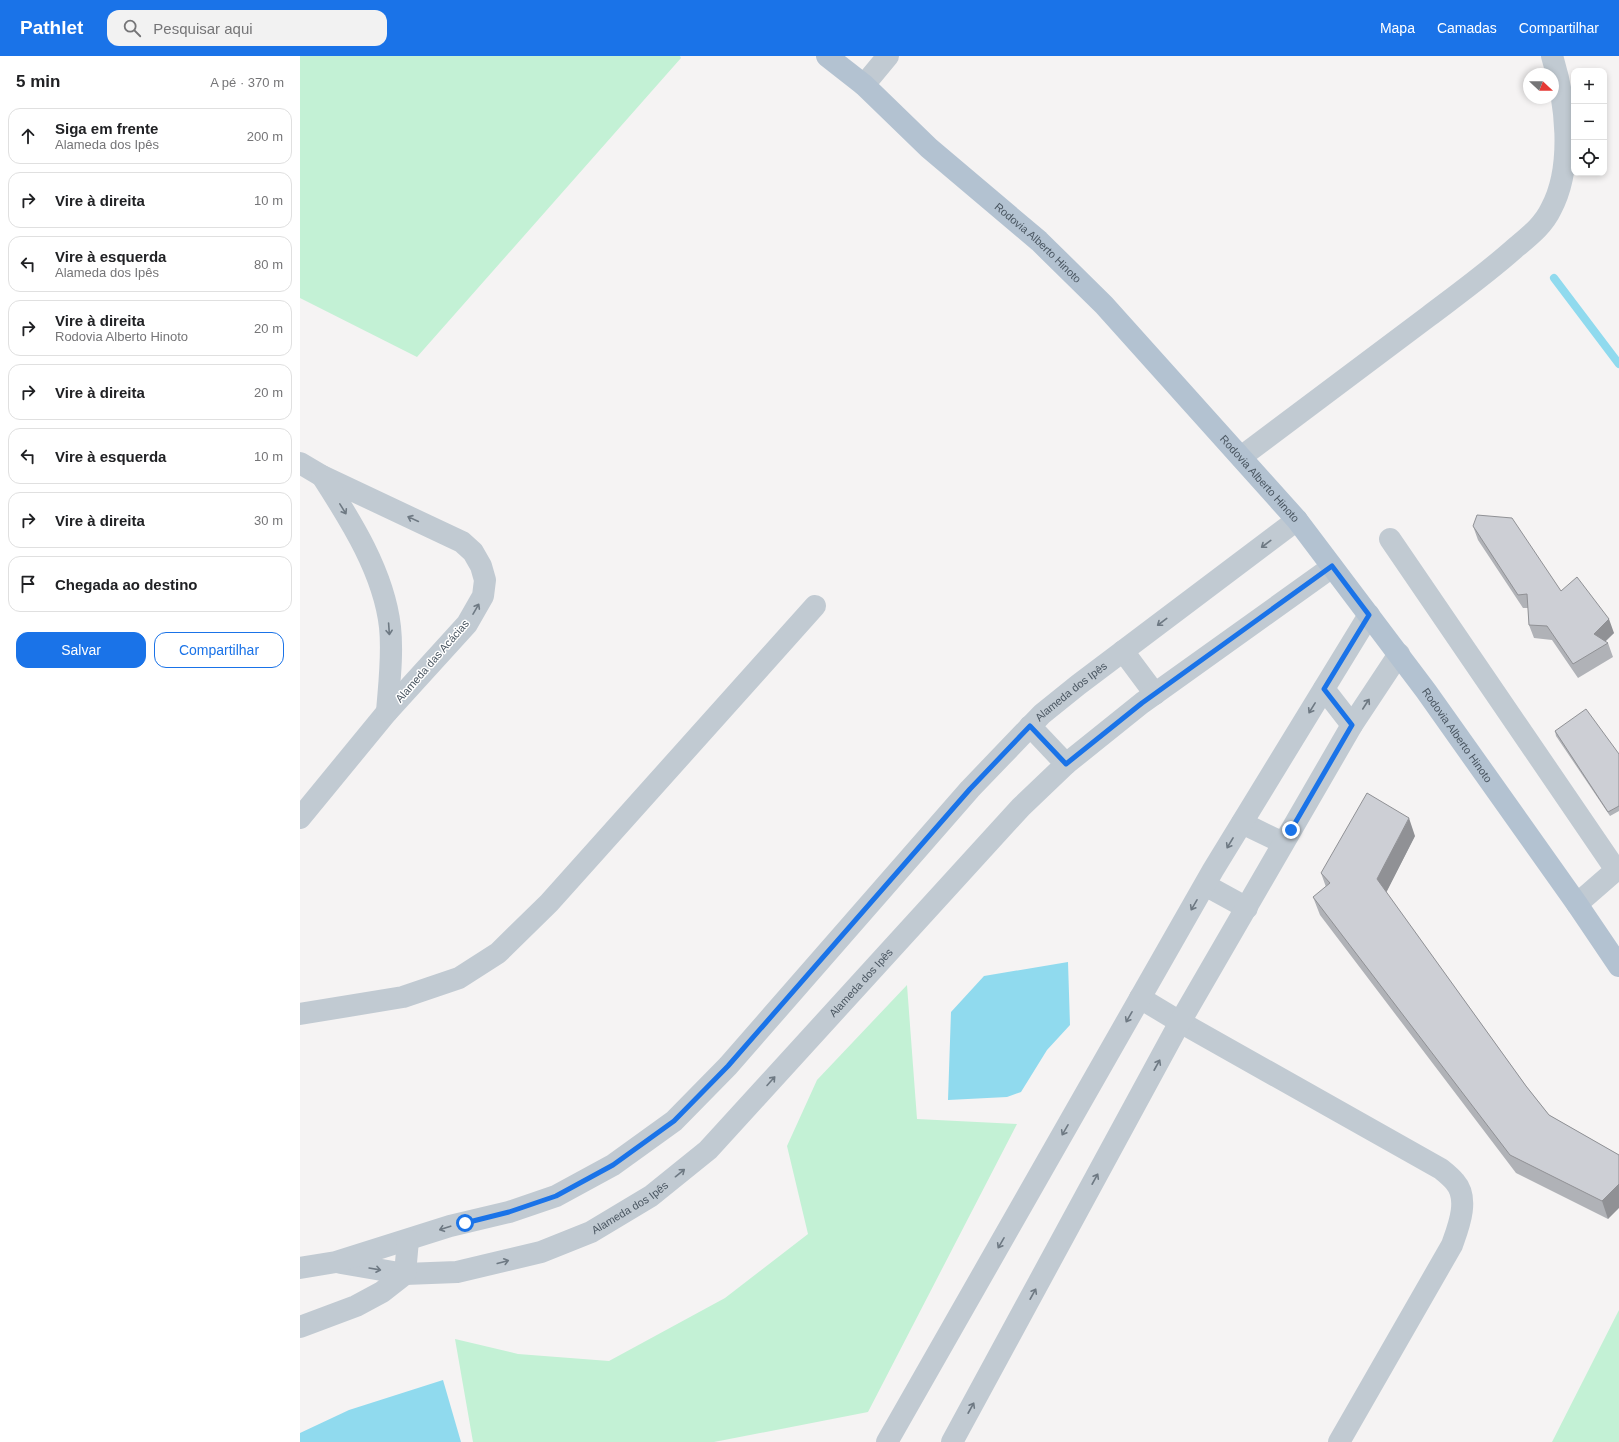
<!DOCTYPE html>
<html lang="pt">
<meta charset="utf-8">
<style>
:root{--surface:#fff;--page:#f2f2f2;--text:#202124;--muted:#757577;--line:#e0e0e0;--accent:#1a73e8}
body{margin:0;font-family:Arial,sans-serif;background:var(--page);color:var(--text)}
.controls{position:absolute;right:12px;top:12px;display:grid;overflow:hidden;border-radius:8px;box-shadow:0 2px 6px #0003}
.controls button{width:36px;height:36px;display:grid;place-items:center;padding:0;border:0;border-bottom:1px solid var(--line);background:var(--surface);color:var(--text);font:20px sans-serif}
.compass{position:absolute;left:1223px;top:12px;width:36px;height:36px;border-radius:50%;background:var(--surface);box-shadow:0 2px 6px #0003;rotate:112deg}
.stop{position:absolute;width:12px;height:12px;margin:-9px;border:3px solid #1a73e8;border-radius:50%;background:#fff}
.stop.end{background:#1a73e8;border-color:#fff;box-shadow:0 1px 4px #0008}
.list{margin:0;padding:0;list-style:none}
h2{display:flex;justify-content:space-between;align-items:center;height:52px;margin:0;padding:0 16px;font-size:17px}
h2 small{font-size:13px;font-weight:400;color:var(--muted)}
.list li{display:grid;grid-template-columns:26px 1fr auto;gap:12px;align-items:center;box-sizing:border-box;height:56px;margin:0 8px 8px;padding:0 8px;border:1px solid var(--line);border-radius:12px}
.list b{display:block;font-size:15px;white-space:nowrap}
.list p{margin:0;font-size:13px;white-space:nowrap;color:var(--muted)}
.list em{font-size:13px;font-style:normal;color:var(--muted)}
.actions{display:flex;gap:8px;padding:12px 16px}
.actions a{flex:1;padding:9px 0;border:1px solid var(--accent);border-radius:12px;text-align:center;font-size:14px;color:var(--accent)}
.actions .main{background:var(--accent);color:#fff}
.icon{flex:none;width:22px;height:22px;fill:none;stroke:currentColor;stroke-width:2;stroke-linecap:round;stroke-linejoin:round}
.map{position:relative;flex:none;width:1319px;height:1386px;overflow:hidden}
header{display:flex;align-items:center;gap:24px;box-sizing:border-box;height:56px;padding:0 20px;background:var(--accent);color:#fff}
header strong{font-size:19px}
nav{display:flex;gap:22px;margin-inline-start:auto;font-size:14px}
.search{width:280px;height:36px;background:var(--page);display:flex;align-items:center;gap:10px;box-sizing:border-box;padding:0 14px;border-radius:12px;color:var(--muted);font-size:15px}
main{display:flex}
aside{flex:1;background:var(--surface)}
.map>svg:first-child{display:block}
.green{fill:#c3f1d5}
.water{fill:#90daee}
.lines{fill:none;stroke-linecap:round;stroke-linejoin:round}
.stream{stroke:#90daee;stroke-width:8}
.minor{stroke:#c1cad2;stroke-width:22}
.major{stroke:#b3c2d1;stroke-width:22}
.wall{fill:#b0b2b7}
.shaded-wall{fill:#909195}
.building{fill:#cdcfd5;stroke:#909195}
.oneway{stroke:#6e7983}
.route{stroke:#1a73e8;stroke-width:5}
.labels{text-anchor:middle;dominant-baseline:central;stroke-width:3;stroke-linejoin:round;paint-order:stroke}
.street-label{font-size:11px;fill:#4a5661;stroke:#fff}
</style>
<header>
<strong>Pathlet</strong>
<div class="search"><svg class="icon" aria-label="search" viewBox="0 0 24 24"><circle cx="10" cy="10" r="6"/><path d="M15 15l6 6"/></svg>Pesquisar aqui</div>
<nav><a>Mapa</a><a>Camadas</a><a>Compartilhar</a></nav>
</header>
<main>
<aside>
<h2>5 min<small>A pé · 370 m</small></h2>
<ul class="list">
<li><svg class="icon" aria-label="ahead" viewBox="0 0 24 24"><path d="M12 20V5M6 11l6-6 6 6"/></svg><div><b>Siga em frente</b><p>Alameda dos Ipês</p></div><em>200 m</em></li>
<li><svg class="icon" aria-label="right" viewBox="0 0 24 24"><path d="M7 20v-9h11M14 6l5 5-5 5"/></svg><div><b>Vire à direita</b></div><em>10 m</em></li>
<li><svg class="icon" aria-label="left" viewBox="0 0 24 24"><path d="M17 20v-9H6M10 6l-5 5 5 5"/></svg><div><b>Vire à esquerda</b><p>Alameda dos Ipês</p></div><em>80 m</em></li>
<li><svg class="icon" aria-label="right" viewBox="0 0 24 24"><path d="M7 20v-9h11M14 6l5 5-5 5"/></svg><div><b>Vire à direita</b><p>Rodovia Alberto Hinoto</p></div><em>20 m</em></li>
<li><svg class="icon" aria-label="right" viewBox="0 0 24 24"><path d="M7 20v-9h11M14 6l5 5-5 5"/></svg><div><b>Vire à direita</b></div><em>20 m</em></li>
<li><svg class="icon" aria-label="left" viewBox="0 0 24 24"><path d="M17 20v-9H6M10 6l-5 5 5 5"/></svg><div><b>Vire à esquerda</b></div><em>10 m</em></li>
<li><svg class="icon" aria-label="right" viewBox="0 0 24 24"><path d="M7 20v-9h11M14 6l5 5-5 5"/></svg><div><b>Vire à direita</b></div><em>30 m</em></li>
<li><svg class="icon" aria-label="arrive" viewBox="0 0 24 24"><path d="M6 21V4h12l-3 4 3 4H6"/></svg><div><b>Chegada ao destino</b></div></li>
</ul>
<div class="actions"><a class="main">Salvar</a><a>Compartilhar</a></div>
</aside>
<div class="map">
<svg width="1319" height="1386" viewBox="0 0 1319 1386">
<rect width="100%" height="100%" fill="#f5f3f3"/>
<path class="green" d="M0 0H380L381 2 117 301 0 242Z
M607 929 617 1063 717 1068 568 1356 414 1386H173L155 1283 218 1298 309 1305 425 1242 508 1178 487 1090 517 1024Z
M1319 1254V1386H1252Z"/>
<path class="water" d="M768 906 770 969 747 994 721 1036 707 1041 648 1044 651 956 684 920Z
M143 1324 161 1386H0V1377L49 1354Z"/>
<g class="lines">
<path class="stream" d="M1254 222 1319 308"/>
<g class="minor">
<path d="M564 29 588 0"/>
<path d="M941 401C1003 354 1066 307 1129 260 1158 238 1187 217 1214 193 1228 181 1243 170 1251 153 1274 110 1266 45 1252 0"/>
<path d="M0 407 22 420 162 486 173 496 181 510 185 524 183 540 167 568 87 656 0 762"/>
<path d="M22 420C51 465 84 517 90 571 93 599 89 629 87 656"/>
<path d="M1090 483 1316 814 1277 848"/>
<path d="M823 595 855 638"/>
<path d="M1024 633 1052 669"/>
<path d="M730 670 766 708"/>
<path d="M942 767 983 787"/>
<path d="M905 829 947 852"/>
<path d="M840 942 880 966 1141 1113C1146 1117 1151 1121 1155 1126 1170 1143 1158 1172 1152 1189L1039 1386"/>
<path d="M0 958 103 941 159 922 198 897 249 847 515 550"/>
<path id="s1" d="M41 1207 105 1218 157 1216 241 1196 291 1176 351 1140 408 1094 721 751 766 708 842 647 1032 511"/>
<path id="s2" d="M0 1212 36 1206 150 1170 209 1156 256 1140 313 1109 374 1065 428 1010 670 733 742 658 778 629 997 464"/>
<path d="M0 1271 56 1250 82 1236 105 1218 108 1184"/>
<path d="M587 1386 913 814 1069 559"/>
<path d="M652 1386 880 966 1052 669 1099 598"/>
</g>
<path class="major" id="s3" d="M527 0 564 29 629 92 739 185 804 249 997 464 1126 635 1277 848 1319 910"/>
</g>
<path class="wall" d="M1173 470 1261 535 1314 577 1305 586 1308 587 1313 601 1278 622 1252 584 1234 582 1229 569 1228 552H1223L1178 484Z
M1255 675 1319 698V755L1310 760 1256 680Z
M1115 780 1086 836 1226 1030 1249 1059 1319 1099 1308 1163 1216 1117 1020 859 1013 841 1026 831 1021 817Z"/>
<path class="shaded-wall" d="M1309 563 1314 577 1299 591 1294 578Z
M1109 762 1115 780 1084 841 1077 823Z
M1319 1128V1152L1308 1163 1302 1145Z"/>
<path class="building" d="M1177 459 1212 462 1261 535 1277 521 1309 563 1294 578 1308 587 1273 608 1247 570 1229 569 1227 538 1218 539 1173 470Z
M1286 653 1319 698V750L1308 756 1255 675Z
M1067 737 1109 762 1077 823 1226 1030 1249 1059 1319 1099V1128L1302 1145 1210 1099 1013 841 1030 827 1021 817Z"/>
<defs><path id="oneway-shaft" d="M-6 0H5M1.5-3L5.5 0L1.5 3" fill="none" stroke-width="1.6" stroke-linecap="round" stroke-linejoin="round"/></defs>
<g class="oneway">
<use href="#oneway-shaft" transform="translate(43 453) rotate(58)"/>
<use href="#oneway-shaft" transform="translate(113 463) rotate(-155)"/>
<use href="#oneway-shaft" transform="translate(966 488) rotate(143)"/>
<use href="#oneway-shaft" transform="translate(176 553) rotate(-60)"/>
<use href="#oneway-shaft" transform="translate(862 566) rotate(143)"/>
<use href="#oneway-shaft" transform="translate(89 573) rotate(86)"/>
<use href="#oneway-shaft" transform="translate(1066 648) rotate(-57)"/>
<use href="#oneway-shaft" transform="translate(1012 652) rotate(122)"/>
<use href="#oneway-shaft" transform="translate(930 787) rotate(121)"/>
<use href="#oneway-shaft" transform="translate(894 849) rotate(120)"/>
<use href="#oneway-shaft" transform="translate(829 961) rotate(120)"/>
<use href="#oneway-shaft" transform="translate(857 1009) rotate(-61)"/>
<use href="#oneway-shaft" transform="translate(471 1025) rotate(-48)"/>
<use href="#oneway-shaft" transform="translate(765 1074) rotate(120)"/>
<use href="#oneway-shaft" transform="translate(380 1117) rotate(-39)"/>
<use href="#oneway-shaft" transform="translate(795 1123) rotate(-61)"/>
<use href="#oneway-shaft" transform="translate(145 1172) rotate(162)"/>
<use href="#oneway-shaft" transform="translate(701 1187) rotate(120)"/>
<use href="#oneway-shaft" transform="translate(203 1206) rotate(-15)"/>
<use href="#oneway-shaft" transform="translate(75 1213) rotate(10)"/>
<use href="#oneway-shaft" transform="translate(733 1238) rotate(-61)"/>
<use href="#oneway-shaft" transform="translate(671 1352) rotate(-61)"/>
</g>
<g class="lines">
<path class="route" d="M165 1167 209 1156 256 1140 313 1109 374 1065 428 1010 670 733 730 670 766 708 842 647 1032 510 1069 559 1024 633 1052 669 991 774"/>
</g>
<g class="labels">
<g class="street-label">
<text stroke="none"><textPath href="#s3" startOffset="282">Rodovia Alberto Hinoto</textPath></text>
<text stroke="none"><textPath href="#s3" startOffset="606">Rodovia Alberto Hinoto</textPath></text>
<text transform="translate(132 605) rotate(-49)">Alameda das Acácias</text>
<text stroke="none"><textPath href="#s2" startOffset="992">Alameda dos Ipês</textPath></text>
<text stroke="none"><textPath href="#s3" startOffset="930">Rodovia Alberto Hinoto</textPath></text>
<text stroke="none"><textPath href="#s1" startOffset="627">Alameda dos Ipês</textPath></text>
<text stroke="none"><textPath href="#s1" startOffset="303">Alameda dos Ipês</textPath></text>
</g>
</g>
</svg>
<div class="controls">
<button>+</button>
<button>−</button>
<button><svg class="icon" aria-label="locate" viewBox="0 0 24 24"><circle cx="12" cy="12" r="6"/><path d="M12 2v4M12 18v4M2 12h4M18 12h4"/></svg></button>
</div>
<svg class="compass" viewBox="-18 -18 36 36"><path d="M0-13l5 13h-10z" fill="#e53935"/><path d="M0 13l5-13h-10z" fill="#757577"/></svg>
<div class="stop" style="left:165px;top:1167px"></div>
<div class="stop end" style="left:991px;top:774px"></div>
</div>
</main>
